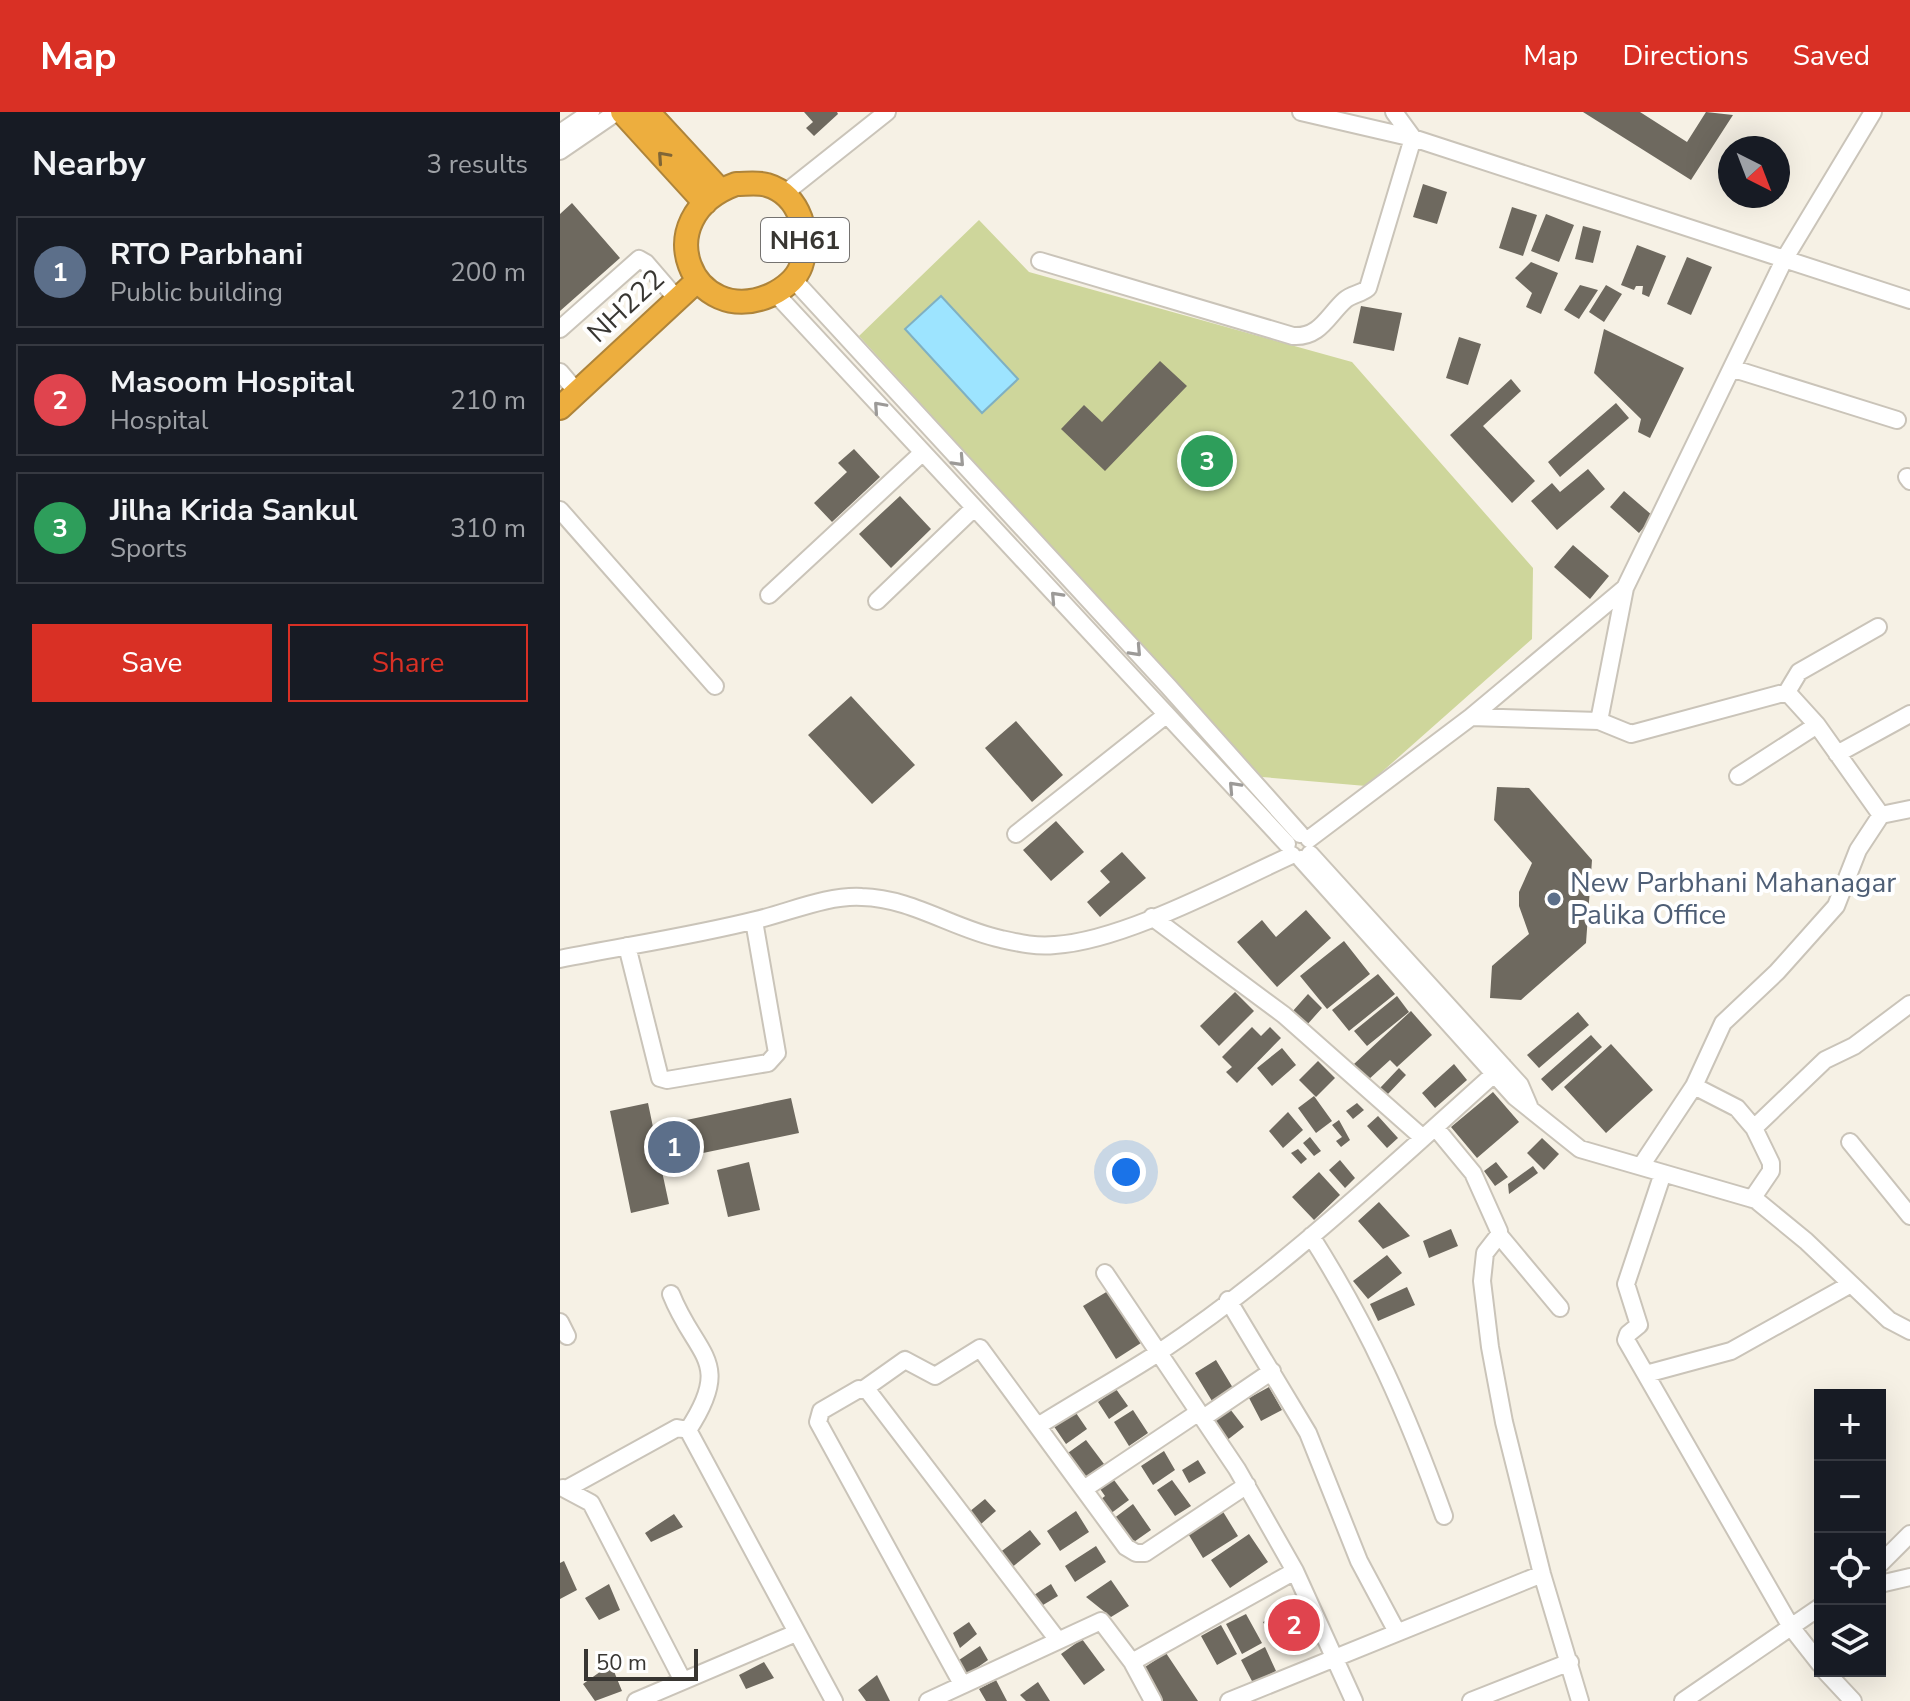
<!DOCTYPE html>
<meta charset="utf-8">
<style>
:root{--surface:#171b24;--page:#242831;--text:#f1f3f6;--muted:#9ea1a6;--line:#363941;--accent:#d93025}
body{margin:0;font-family:"Nunito Sans",sans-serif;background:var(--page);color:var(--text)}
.controls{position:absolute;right:24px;bottom:24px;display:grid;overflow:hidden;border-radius:0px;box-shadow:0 8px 32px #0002}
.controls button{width:72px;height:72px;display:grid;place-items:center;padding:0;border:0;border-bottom:2px solid var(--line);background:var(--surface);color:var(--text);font:40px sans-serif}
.compass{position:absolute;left:1158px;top:24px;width:72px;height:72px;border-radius:50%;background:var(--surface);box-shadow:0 8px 32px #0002;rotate:138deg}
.scale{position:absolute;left:24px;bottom:20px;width:114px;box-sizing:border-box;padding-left:8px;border:4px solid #383632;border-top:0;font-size:22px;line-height:28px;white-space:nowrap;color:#383632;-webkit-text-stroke:6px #fff;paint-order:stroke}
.you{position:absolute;left:566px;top:1060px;width:28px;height:28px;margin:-20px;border:6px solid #fff;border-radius:50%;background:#1a73e8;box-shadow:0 0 0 12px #1a73e833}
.badge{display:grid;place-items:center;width:52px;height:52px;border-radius:50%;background:var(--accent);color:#fff;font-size:26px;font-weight:700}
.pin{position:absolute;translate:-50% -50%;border:4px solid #fff;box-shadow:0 2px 8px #0006}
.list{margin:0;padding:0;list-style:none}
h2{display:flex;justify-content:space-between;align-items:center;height:104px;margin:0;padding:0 32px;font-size:34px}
h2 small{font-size:26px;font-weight:400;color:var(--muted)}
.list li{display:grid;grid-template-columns:52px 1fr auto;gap:24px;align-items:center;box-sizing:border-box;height:112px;margin:0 16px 16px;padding:0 16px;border:2px solid var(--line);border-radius:0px}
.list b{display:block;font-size:30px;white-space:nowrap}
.list p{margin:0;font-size:26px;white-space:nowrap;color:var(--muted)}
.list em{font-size:26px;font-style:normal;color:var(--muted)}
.actions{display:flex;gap:16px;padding:24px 32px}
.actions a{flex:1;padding:18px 0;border:2px solid var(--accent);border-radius:0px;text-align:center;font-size:28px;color:var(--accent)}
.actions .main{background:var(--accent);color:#fff}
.icon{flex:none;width:44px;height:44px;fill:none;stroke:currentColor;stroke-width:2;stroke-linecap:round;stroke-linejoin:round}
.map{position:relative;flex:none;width:1350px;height:1589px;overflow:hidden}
header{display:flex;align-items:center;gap:48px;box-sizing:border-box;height:112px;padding:0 40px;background:var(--accent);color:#fff}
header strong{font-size:38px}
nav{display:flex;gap:44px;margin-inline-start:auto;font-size:28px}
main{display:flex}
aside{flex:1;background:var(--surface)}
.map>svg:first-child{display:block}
.green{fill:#ced69b}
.water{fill:#9de4ff;stroke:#7fb0c2;stroke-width:2}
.building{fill:#6e695f}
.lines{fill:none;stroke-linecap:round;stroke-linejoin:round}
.minor-casing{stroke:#cac4b9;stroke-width:20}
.highway-casing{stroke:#ae843a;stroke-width:26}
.minor{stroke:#fff;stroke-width:16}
.highway{stroke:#edae3e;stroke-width:22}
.oneway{stroke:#806637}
.oneway2{stroke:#9c9a98}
.service-dot{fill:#5c6f8a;stroke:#fff;stroke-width:3}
.labels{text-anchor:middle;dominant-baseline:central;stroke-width:8;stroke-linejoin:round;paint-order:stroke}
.shield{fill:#fff;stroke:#747270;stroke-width:2}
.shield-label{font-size:26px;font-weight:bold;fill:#383632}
.street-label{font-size:28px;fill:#383632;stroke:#fff}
.service-label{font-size:28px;fill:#4e5e75;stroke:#fff;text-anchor:start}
</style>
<header>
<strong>Map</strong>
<nav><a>Map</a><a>Directions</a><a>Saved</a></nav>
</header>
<main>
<aside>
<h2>Nearby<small>3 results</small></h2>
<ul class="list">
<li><span class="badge" style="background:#5c6f8a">1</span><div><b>RTO Parbhani</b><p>Public building</p></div><em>200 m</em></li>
<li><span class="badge" style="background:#e0444e">2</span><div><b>Masoom Hospital</b><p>Hospital</p></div><em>210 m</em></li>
<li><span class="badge" style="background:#2e9e5b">3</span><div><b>Jilha Krida Sankul</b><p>Sports</p></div><em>310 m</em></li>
</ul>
<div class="actions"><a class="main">Save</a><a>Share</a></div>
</aside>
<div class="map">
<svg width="1350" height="1589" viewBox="0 0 1350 1589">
<rect width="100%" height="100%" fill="#f6f1e5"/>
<path class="green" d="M419 108 469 160 792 250 973 456 972 527 806 674 702 665 299 224Z"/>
<path class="water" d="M381 184 458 267 422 301 345 217Z"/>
<path class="building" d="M244 0H277L278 2 254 24 246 16 253 10Z
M1023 0H1080L1127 30 1146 0 1173 3 1131 68Z
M863 72 887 80 877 112 853 105Z
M12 91 60 146 0 199V102Z
M952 95 977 103 963 144 939 136Z
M986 102 1014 113 999 150 971 139Z
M1023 114 1041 119 1033 151 1015 147Z
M1077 133 1106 144 1089 185 1082 182 1083 174H1076L1074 178 1061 173Z
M1127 145 1152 155 1131 203 1107 192Z
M971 150 998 161 981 202 966 195 972 181 955 166Z
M1020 173 1038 178 1019 207 1004 198Z
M1046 173 1062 182 1044 210 1029 200Z
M801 194 842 201 834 239 793 231Z
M1044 217 1124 256 1090 326 1078 320 1081 307 1034 261Z
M899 225 921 232 908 273 886 266Z
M600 249 627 274 545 359 501 317 524 293 542 310Z
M951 267 961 279 923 314 975 369 952 391 890 323Z
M1056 291 1069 306 1000 365 988 350Z
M294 337 320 365 272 410 254 391 287 360 278 351Z
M1028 357 1045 377 997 418 971 389 992 371 1000 380Z
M1064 379 1093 404 1079 421 1050 395Z
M340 384 371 417 331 456 299 422Z
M1013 433 1049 464 1030 487 994 455Z
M291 584 355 653 312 692 248 623Z
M456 609 503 663 472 690 425 636Z
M937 675 969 676 1032 748 1026 831 961 888 930 886 932 854 969 822 959 794V780L972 751 934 708Z
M496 709 524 740 491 769 463 738Z
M562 740 586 766 540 805 527 790 550 770 540 759Z
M746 798 771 826 717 875 677 830 702 808 716 825Z
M784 829 810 862 767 897 740 864Z
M818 862 835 882 789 919 772 898Z
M675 880 694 899 659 934 640 914Z
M748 882 762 896 746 914 732 900Z
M837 884 849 900 807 934 794 919Z
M851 899 872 923 837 955 830 948 808 968 794 952Z
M1018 900 1029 913 979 956 967 943Z
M692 915 701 924 710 915 721 926 677 971 666 960 672 955 662 945Z
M1031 923 1042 935 992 979 981 967Z
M1051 932 1093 978 1046 1021 1004 975Z
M722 936 736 953 712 974 697 956Z
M758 949 775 966 756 985 739 968Z
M894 952 907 968 875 996 862 981Z
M839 956 846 963 827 983 820 976Z
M933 980 959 1010 917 1046 891 1015Z
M754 984 772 1009 756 1021 738 996Z
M231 986 239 1021 100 1050 109 1092 71 1101 50 999 88 991 93 1015Z
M797 991 804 998 793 1007 786 999Z
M728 1000 743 1018 723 1036 709 1019Z
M818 1004 838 1026 827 1036 807 1014Z
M779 1008 790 1028 781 1035 776 1029 782 1025 772 1013Z
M750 1025 761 1039 754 1044 743 1031Z
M982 1026 999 1042 984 1058 967 1041Z
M738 1037 747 1047 741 1052 731 1041Z
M780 1048 795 1066 785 1076 769 1058Z
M189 1050 200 1098 168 1105 157 1058Z
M936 1050 948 1065 935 1074 924 1059Z
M973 1054 978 1061 949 1082 948 1072Z
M759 1060 780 1083 754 1108 732 1085Z
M819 1090 850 1124 823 1137 798 1109Z
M891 1117 898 1134 869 1146 863 1129Z
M827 1143 842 1161 808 1187 793 1169Z
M847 1175 855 1193 818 1209 810 1192Z
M548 1179 581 1231 556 1247 523 1194Z
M656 1248 673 1276 652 1289 635 1261Z
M709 1275 722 1298 701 1309 689 1286Z
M556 1277 568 1294 549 1307 538 1290Z
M670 1297 684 1315 666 1329 652 1311Z
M514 1298 527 1317 506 1332 493 1313Z
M573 1298 588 1321 569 1334 554 1310Z
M526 1328 544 1352 523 1367 505 1343Z
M604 1339 615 1358 593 1373 581 1354Z
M638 1348 646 1361 629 1371 622 1358Z
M551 1364 569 1388 550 1402 540 1388 545 1384 538 1374Z
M612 1368 631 1394 615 1404 597 1378Z
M425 1387 436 1399 421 1412 409 1400Z
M573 1392 591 1418 571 1432 553 1407Z
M662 1398 678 1424 643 1446 627 1420Z
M516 1399 529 1420 500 1439 487 1419Z
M114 1402 123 1415 91 1430 85 1421Z
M470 1418 481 1432 451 1456 439 1441Z
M689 1422 708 1450 670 1476 651 1448Z
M536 1434 546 1450 515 1470 505 1454Z
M4 1449 17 1478 0 1487V1451Z
M551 1468 569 1494 551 1505 526 1485Z
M49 1472 60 1498 39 1508 25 1486Z
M491 1472 498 1484 478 1496 471 1485Z
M725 1499 732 1512 711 1524 703 1510Z
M686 1502 702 1531 682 1542 666 1512Z
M409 1510 417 1522 400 1536 393 1521Z
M661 1513 677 1542 657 1553 641 1524Z
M522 1527 545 1558 524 1573 501 1542Z
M420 1534 428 1548 408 1562 396 1550Z
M705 1535 716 1559 693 1571 681 1548Z
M606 1541 638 1589H603L582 1557Z
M204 1550 214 1566 186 1577 179 1563Z
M51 1552 62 1579 35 1589 23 1572Z
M317 1563 330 1589H306L298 1578Z
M436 1568 447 1589H426L419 1577Z
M478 1570 490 1589H466L460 1583Z"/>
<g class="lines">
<g class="minor-casing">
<path id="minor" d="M741 0 853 26 1350 188
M0 21 31 0
M0 39 57 0
M225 81 327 0
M480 149 733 224C760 226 768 203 785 188 792 182 801 182 808 176L853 26 834 0
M233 167 608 574 740 722
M215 181 727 732
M0 217 79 147 86 151 117 187
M1174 257 1337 308
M0 260 17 280
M1347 365 1350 369
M0 398 155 574
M209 483 361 342
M317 489 413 397
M1227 580 1239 560 1318 515
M911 605 1039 609 1071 622 1227 580 1257 613 1321 703 1350 697
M1039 609 1065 476
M1277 642 1350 602
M1178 664 1257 613
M456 722 606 603
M749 727 911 605 1065 476 1225 146 1313 0
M750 742 960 973 969 994
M741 747 955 985 1020 1037 1196 1088 1246 1129 1329 1208 1350 1219
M592 805 724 903 863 1026
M67 834 100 966 107 968 208 951 217 941 194 809
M0 847C65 834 132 824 196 808 230 800 267 783 302 785 351 786 394 817 441 827 459 831 476 835 495 833 563 829 668 772 732 743
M1134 974 1177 996 1194 1016 1211 1051V1059L1192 1087
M875 1015 913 1061 939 1119V1123L925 1141 922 1169 930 1235 944 1310 982 1462 1020 1589
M1194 1016 1265 948 1294 934 1350 892
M1290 1030 1350 1104
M1081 1054 1134 974 1163 911 1217 860 1276 794 1298 738 1321 703
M1103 1061 1066 1172 1079 1213 1068 1222 1066 1228 1231 1515 1260 1552
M939 1123 1000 1196
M751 1124C810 1217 847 1301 884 1404
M545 1161 677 1357 735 1459 794 1589
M111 1182C136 1245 174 1248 128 1318
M668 1188 748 1321 799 1449 837 1520
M0 1210 7 1224
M1086 1262 1171 1239 1291 1172
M304 1277 345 1248 375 1264 420 1236 566 1435 576 1441H585L687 1373
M643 1306 712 1259
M478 1314C518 1289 559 1266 598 1241 723 1158 832 1053 943 954
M3 1376 31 1391 123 1569
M8 1376 117 1316 128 1318 274 1589
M524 1377 639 1300
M1320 1452 1350 1422
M1320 1472 1350 1465
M572 1550 735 1459
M1265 1559 1293 1589
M402 1572 258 1310 261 1299 299 1277 308 1279 497 1527
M76 1589 236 1521
M368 1589 541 1509 572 1550 593 1589
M669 1589 982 1462
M911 1589 1010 1550
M1123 1589 1260 1495"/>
</g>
<g class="highway-casing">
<path id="highway" d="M62 0 145 91
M88 0 160 78
M176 72C186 72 198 70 207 73 241 83 251 124 241 154 236 168 223 177 211 183 132 218 85 105 176 72Z
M0 296 138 168"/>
</g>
<use href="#minor" class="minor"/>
<use href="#highway" class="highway"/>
</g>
<defs><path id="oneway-chevron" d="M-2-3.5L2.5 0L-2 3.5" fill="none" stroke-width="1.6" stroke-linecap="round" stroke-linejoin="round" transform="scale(2)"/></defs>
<use class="oneway" href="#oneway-chevron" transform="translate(103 45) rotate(-132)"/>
<g class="oneway2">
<use href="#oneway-chevron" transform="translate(319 295) rotate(-132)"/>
<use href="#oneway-chevron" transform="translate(399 349) rotate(47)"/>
<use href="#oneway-chevron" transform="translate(496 485) rotate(-133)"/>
<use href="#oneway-chevron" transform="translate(576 539) rotate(47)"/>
<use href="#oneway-chevron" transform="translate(674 675) rotate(-133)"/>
</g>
<circle class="service-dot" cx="994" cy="787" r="8"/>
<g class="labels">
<rect class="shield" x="201" y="106" width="88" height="44" rx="6"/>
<g class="shield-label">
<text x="245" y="128">NH61</text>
</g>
<g class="street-label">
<text transform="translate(66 194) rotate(-43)">NH222</text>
</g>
<g class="service-label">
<text x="1010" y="771">New Parbhani Mahanagar<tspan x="1010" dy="32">Palika Office</tspan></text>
</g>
</g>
</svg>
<div class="controls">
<button>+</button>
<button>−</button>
<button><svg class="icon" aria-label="locate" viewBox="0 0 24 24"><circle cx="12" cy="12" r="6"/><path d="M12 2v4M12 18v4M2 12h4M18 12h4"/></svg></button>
<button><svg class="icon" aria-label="layers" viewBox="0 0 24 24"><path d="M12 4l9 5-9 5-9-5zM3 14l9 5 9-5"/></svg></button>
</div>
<svg class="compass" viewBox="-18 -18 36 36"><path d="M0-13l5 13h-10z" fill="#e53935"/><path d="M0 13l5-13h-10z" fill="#9ea1a6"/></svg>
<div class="scale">50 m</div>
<div class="you"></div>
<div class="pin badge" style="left:114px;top:1035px;background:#5c6f8a">1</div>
<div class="pin badge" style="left:734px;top:1513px;background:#e0444e">2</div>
<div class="pin badge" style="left:647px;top:349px;background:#2e9e5b">3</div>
</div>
</main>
